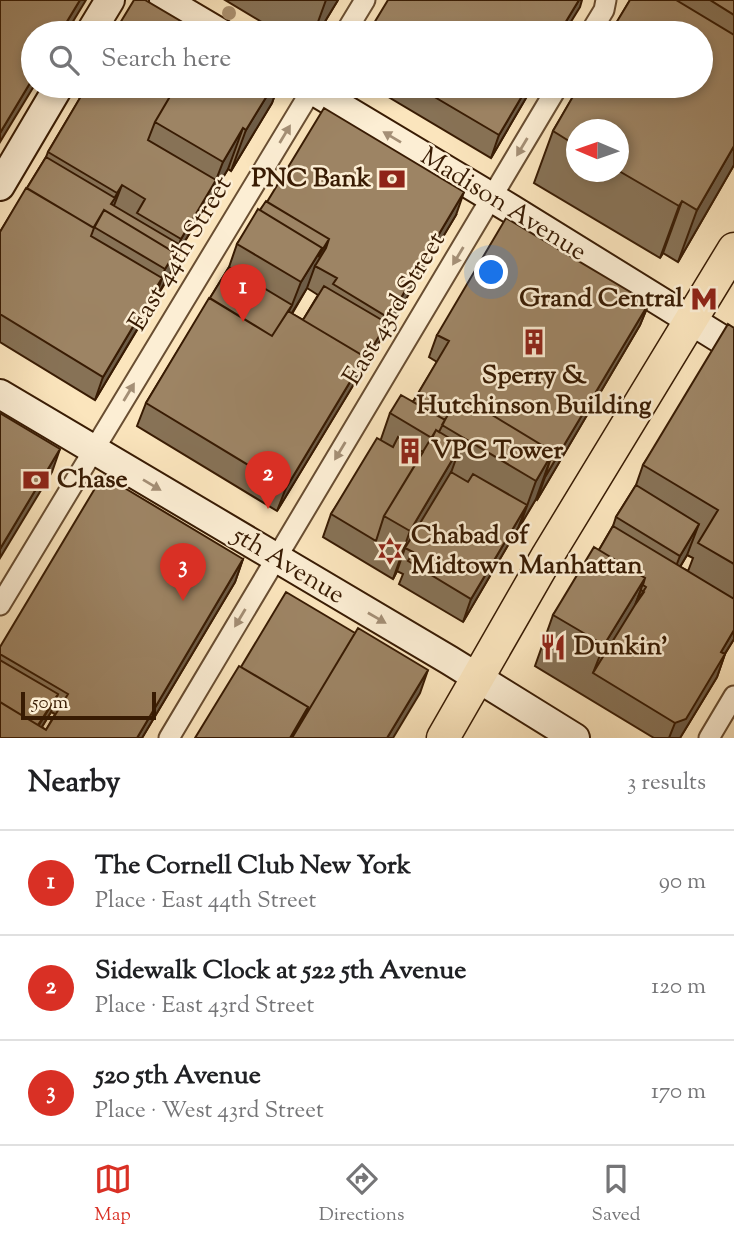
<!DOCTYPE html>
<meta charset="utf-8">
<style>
:root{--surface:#fff;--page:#f6f6f6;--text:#202124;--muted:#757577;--line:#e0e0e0;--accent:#d93025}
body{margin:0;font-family:"Sorts Mill Goudy",serif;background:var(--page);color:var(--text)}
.compass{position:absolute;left:566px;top:119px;width:63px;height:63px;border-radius:50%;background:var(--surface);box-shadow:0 4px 10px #0003;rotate:272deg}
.scale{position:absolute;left:21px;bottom:18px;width:135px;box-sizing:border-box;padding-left:7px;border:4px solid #381b03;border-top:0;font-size:19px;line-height:24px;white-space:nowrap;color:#381b03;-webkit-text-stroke:5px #fceed4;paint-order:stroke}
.you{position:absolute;left:492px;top:273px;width:24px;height:24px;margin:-18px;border:5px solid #fff;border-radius:50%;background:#1a73e8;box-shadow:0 0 0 10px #1a73e833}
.badge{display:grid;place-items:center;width:46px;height:46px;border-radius:50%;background:var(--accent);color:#fff;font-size:23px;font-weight:700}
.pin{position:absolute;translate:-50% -58px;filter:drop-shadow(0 2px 4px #0008)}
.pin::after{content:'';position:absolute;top:37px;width:24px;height:21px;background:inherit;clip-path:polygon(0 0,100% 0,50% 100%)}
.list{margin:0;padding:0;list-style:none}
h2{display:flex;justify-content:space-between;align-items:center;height:91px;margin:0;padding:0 28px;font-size:30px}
h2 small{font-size:23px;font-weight:400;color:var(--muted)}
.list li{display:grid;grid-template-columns:46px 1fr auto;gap:21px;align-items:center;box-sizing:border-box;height:105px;padding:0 28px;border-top:2px solid var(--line)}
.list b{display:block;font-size:26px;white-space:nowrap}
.list p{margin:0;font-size:23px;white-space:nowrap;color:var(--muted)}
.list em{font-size:23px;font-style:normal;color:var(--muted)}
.icon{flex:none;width:38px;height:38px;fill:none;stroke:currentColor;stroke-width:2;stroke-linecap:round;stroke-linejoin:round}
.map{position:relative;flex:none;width:734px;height:738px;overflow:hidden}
.search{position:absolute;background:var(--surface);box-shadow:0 4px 10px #0003;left:21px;right:21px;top:21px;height:77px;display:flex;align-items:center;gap:18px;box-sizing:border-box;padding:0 24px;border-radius:38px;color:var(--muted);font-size:26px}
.sheet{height:406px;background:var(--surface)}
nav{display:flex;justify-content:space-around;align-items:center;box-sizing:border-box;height:98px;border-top:2px solid var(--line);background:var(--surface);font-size:19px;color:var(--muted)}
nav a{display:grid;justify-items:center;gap:4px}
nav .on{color:var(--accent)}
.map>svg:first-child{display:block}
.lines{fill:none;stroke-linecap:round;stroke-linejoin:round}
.street-casing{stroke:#694e32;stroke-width:23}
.secondary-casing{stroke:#381b03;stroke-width:32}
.primary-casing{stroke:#381b03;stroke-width:35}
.street{stroke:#fceed4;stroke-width:19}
.secondary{stroke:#fceed4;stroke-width:28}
.primary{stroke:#fbe5bd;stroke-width:32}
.tree{fill:#ab9170}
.wall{fill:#877256;stroke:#381b03;stroke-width:2;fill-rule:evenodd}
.shaded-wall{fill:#6e5c46;stroke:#381b03;stroke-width:2}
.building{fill:#9d8464;stroke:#381b03;stroke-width:2}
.oneway{fill:#a48f76}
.labels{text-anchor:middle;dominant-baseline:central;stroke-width:5;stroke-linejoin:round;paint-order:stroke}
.poi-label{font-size:26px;font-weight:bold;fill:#381b03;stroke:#fceed4;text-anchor:start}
.street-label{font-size:26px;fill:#381b03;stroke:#fceed4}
</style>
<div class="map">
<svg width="734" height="738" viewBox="0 0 734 738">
<rect width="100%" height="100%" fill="#fbe5bd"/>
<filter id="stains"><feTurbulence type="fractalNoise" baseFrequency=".00286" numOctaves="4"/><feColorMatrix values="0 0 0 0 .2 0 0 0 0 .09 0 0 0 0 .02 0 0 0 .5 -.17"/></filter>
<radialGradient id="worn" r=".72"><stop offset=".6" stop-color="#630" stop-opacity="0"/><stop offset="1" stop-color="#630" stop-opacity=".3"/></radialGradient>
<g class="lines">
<g class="street-casing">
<path id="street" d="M345 33 365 0
M590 33 604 10 606 0
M0 605 314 86
M169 738 558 86
M709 738 734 696"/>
</g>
<g class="secondary-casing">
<path id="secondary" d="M164 0 220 33
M90 33 110 0
M306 86 511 209 734 347
M0 186 59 86
M0 394 449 660 575 738"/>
</g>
<g class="primary-casing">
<path id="primary" d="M443 738 548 555 734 249"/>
</g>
<use href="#street" class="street"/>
<use href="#secondary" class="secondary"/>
<use href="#primary" class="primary"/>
</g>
<circle class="tree" cx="229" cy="13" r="7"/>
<path class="wall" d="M225 0H338L318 33H280Z
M630 0H734V165L678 262 663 253 660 258 534 183 553 131ZM577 130H619V172H577Z
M84 86H278L272 103 231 171 228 169 182 246 176 263 164 285 95 400 0 342V232L46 157 48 152 79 100Z
M370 86H533L491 158Z
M267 202 456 215 277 511 137 426 146 403 229 267 237 244 260 210ZM307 288 318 295 303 320 292 314Z
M649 303 640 325 537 500 536 499 518 528 463 622 399 584 403 574 397 571 393 579 323 537 331 514 381 439 390 413 413 402 437 362 429 357 437 335Z
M734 328V639L725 654 717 677 680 738H654L535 666 553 615 599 550 613 526 616 517 636 485 643 465ZM687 555 693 558 688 571 680 567Z
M243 559 235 582 142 738H0V647ZM51 712 55 714 46 730 42 727Z"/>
<path class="shaded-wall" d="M80 0H86L66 33H60Z
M326 0H338L318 33H314Z
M579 0H582L580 7 564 33H559Z
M33 78 34 86 0 142V133Z
M273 86H278L272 103 231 171 246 130Z
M528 86H533L491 158 499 135Z
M243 128 228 169 182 246 176 263 154 301 165 269 175 253 173 262 181 239 216 180 223 162Z
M734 146V165L678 262 697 210Z
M122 185 113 208 111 204Z
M464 192 456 215 381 341 389 318Z
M682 201 663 253 660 258 679 206Z
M329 239 319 268 315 266 307 288 264 359 292 305 301 282 322 248Z
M162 278 154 301 95 400 103 377Z
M649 303 640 325 537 500 545 477Z
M387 323 380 341 277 511 286 488 365 357Z
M461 445 444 492 405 548 397 571 393 579 410 531Z
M60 449 52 472 0 558V549Z
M553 452 536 499 519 528 536 481Z
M527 505 518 528 463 622 471 599Z
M699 524 687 555 668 587 680 556Z
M243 559 235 582 142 738H137Z
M645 578 633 611 593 673 604 645Z
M734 630V639L712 674 721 652Z
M725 654 717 677 680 738H669L675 723Z
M428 670 420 693 393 738H387Z
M58 694 51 712 35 738 36 730Z
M308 707 297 738H290Z"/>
<path class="building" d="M0 0H80L60 33H33V78L0 133Z
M134 0H145L201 33H114Z
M388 0H579L559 33H368Z
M630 0H676L734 35V146L697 210 682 201 679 206 619 171V130H577V146L553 131 579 86H701V33H610Z
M710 0H734V15Z
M228 28 238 33H225Z
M87 86H194L188 96 175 88 155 122 148 140 216 180 181 239 137 213 145 199 122 185 117 193 48 152Z
M194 86H273L246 130 243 128 223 162 155 122 175 88 188 96Z
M416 86H528L499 135Z
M324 108 464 192 389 318 333 284 337 278 315 266 326 248 329 239 267 202Z
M46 157 115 198 111 204 182 246 170 267 175 253 104 210 94 228 27 188Z
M26 188 94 228 91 236 162 278 103 377 0 314V232Z
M266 201 329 239 318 257 322 248 260 210Z
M258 209 322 248 301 282 237 244Z
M104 210 175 253 165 269 94 227Z
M506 218 649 303 545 477V476L553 452 469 401 462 412 453 406 445 420 413 402 449 341 437 335Z
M229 267 292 305 272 336 210 298Z
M324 286 387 323 363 363 365 357 303 320Z
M209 298 272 336 288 311 365 357 286 488 146 403Z
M728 324 734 328V564L698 543 718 510 643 465Z
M401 395 445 420 439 432 436 430 432 438 390 413Z
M469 401 553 452 536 481 442 425 453 406 462 412Z
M0 413 60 449 0 549Z
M436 430 461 445 410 531 384 516Z
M398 437 423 452 384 516 376 541 331 514 377 438 393 447Z
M451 472 468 482 473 474 527 505 471 599 408 561 413 552 405 548Z
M103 475 243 559 137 738H0V702L46 730 68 694 0 654V647Z
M636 485 699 524 680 556 616 517Z
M613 526 734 599V630L721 652 725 654 686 719 675 723 593 673 646 587 643 585 645 578 599 550Z
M594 547 645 578 604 645 553 615Z
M641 590 644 592 635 605Z
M286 592 355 633 304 718 308 707 241 667Z
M358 628 428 670 387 738H292Z
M0 660 58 694 38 725 0 702Z
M239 666 308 707 290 738H195Z"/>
<defs><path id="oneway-solid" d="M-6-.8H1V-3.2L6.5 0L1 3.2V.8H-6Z" transform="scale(1.75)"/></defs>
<g class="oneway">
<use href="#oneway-solid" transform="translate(285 134) rotate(-59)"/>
<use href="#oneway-solid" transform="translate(392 137) rotate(-149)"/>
<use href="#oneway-solid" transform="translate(522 147) rotate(121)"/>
<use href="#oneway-solid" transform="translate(458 256) rotate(121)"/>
<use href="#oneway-solid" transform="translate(129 392) rotate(-59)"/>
<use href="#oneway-solid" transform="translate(340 451) rotate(121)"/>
<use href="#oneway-solid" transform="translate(152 485) rotate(31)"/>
<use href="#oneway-solid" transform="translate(240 618) rotate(121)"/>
<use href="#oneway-solid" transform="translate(377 618) rotate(30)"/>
</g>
<defs>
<g id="bank-bare" transform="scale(2.1)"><path d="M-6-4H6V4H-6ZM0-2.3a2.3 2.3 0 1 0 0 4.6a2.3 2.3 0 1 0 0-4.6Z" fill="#8f2418" stroke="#fceed4" stroke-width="2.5" paint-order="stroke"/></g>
<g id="metro-bare" transform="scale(2.1)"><path d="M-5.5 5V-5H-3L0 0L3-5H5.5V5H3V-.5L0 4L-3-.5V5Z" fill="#8f2418" stroke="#fceed4" stroke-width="2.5" paint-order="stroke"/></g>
<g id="building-bare" transform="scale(2.1)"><path d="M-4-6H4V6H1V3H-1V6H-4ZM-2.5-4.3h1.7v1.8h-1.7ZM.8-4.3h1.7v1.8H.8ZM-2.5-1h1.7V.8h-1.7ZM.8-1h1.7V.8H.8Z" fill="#8f2418" stroke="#fceed4" stroke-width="2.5" paint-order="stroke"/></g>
<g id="synagogue-bare" transform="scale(2.1)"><path d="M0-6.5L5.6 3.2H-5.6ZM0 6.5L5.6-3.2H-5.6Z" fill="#8f2418" stroke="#fceed4" stroke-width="2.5" paint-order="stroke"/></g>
<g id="restaurant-bare" transform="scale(2.1)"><path d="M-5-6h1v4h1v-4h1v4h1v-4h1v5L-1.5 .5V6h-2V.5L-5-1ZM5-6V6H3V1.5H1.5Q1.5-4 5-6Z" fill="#8f2418" stroke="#fceed4" stroke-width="2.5" paint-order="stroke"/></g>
</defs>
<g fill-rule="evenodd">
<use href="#bank-bare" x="392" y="179"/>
<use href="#metro-bare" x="704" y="299"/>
<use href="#building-bare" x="534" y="342"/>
<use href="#building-bare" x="410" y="451"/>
<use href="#bank-bare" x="36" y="480"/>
<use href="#synagogue-bare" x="390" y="551"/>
<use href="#restaurant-bare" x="553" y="647"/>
</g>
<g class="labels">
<g class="poi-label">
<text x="371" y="179" text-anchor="end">PNC Bank</text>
<text x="683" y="299" text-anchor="end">Grand Central</text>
<text x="534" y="376" text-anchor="middle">Sperry &amp;<tspan x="534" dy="30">Hutchinson Building</tspan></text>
<text x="431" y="451">VPC Tower</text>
<text x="57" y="480">Chase</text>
<text x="411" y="536">Chabad of<tspan x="411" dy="30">Midtown Manhattan</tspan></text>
<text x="574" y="647">Dunkin'</text>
</g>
<g class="street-label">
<text transform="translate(503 205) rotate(32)">Madison Avenue</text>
<text transform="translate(181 254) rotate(-59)">East 44th Street</text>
<text transform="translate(395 309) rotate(-59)">East 43rd Street</text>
<text transform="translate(288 566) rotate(31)">5th Avenue</text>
</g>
</g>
<rect width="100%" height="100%" filter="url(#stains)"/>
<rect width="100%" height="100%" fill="url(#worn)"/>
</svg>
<svg class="compass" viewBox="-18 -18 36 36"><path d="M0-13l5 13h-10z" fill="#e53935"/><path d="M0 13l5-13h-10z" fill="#757577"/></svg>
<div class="scale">50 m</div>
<div class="you"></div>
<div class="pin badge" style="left:243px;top:322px">1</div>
<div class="pin badge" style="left:268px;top:509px">2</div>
<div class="pin badge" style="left:183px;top:601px">3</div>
<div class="search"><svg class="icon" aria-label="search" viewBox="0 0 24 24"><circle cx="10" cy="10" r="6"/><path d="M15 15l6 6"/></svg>Search here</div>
</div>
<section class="sheet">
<h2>Nearby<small>3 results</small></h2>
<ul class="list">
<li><span class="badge">1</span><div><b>The Cornell Club New York</b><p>Place · East 44th Street</p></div><em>90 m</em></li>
<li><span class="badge">2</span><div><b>Sidewalk Clock at 522 5th Avenue</b><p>Place · East 43rd Street</p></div><em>120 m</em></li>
<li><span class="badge">3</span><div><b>520 5th Avenue</b><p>Place · West 43rd Street</p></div><em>170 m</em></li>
</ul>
</section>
<nav>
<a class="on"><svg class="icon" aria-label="map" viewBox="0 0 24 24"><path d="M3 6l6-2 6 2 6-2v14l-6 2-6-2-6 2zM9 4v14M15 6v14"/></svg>Map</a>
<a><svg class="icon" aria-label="directions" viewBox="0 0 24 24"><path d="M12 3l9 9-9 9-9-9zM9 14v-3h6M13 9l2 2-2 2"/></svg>Directions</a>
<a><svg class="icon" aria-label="saved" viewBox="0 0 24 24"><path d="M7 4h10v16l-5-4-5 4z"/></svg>Saved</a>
</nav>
